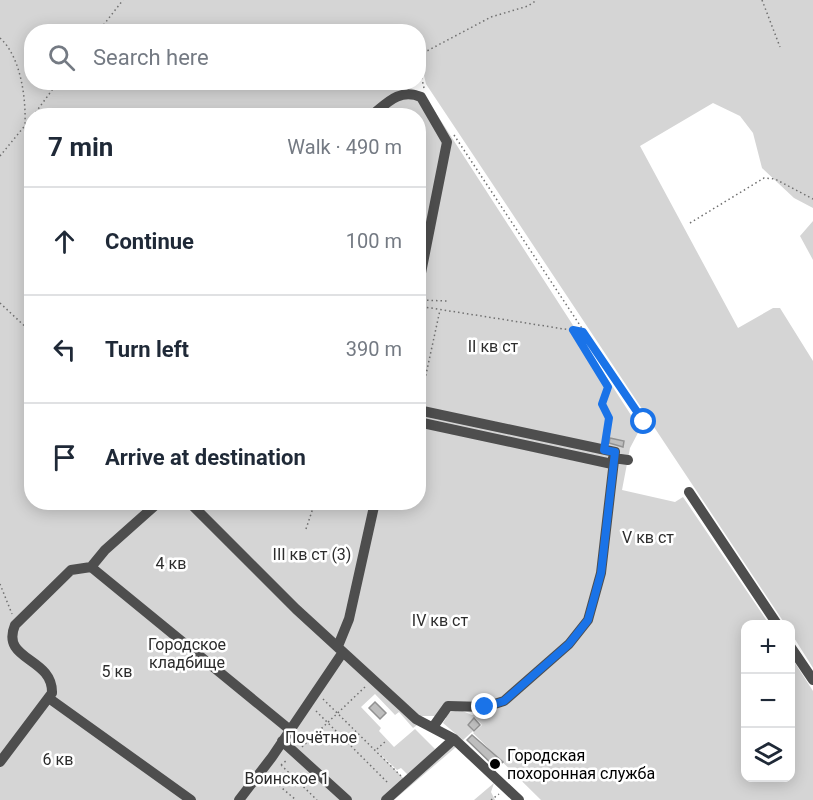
<!DOCTYPE html>
<meta charset="utf-8">
<style>
:root{--surface:#fff;--page:#f2f2f3;--text:#1f2937;--muted:#747a83;--line:#e0e1e3}
body{margin:0;font-family:Roboto,sans-serif;background:var(--page);color:var(--text)}
.controls{position:absolute;right:18px;bottom:18px;display:grid;overflow:hidden;border-radius:12px;box-shadow:0 3px 15px #0003}
.controls button{width:54px;height:54px;display:grid;place-items:center;padding:0;border:0;border-bottom:2px solid var(--line);background:var(--surface);color:var(--text);font:30px sans-serif}
.stop{position:absolute;width:18px;height:18px;margin:-14px;border:4px solid #1a73e8;border-radius:50%;background:#fff}
.stop.end{background:#1a73e8;border-color:#fff;box-shadow:0 2px 6px #0008}
.list{margin:0;padding:0;list-style:none}
h2{display:flex;justify-content:space-between;align-items:center;height:78px;margin:0;padding:0 24px;font-size:26px}
h2 small{font-size:20px;font-weight:400;color:var(--muted)}
.list li{display:grid;grid-template-columns:39px 1fr auto;gap:18px;align-items:center;box-sizing:border-box;height:108px;padding:0 24px;border-top:2px solid var(--line)}
.list b{display:block;font-size:22px;white-space:nowrap}
.list em{font-size:20px;font-style:normal;color:var(--muted)}
.icon{flex:none;width:33px;height:33px;fill:none;stroke:currentColor;stroke-width:2;stroke-linecap:round;stroke-linejoin:round}
.map{position:relative;flex:none;width:813px;height:800px;overflow:hidden}
.search{position:absolute;background:var(--surface);box-shadow:0 3px 15px #0003;left:24px;top:24px;width:402px;height:66px;display:flex;align-items:center;gap:15px;box-sizing:border-box;padding:0 21px;border-radius:24px;color:var(--muted);font-size:22px}
.panel{position:absolute;background:var(--surface);box-shadow:0 3px 15px #0003;left:24px;top:108px;width:402px;height:402px;border-radius:24px}
.map>svg:first-child{display:block}
.green{fill:#d5d5d5;fill-rule:evenodd}
.building{fill:#bebebe;stroke:#929292;stroke-width:1.5}
.lines{fill:none;stroke-linecap:round;stroke-linejoin:round}
.path{stroke:#707070;stroke-width:1.5;stroke-dasharray:1.5 3;stroke-linecap:butt}
.minor{stroke:#4e4e4e;stroke-width:10}
.route{stroke:#1a73e8;stroke-width:8}
.poi-dot{fill:#000;stroke:#fff;stroke-width:2}
.labels{text-anchor:middle;dominant-baseline:central;stroke-width:5;stroke-linejoin:round;paint-order:stroke}
.park-label{font-size:16px;fill:#2c2c2c;stroke:#fff}
.poi-label{font-size:16px;fill:#000;stroke:#fff;text-anchor:start}
</style>
<div class="map">
<svg width="813" height="800" viewBox="0 0 813 800">
<rect width="100%" height="100%" fill="#fff"/>
<path class="green" d="M0 0H813V208L794 198 762 168 753 133 740 116 713 103 640 146 738 328 773 308H780L813 361V668L791 633 790 624H785L426 84 419 54 418 32H32V82L418 83 408 87 423 93 640 429 630 448 622 490 675 502 683 497 769 624H746V778H790L791 657 813 691V800H541L473 733 482 725 475 718 467 725 473 731 463 740 443 723 446 718 443 714 460 710 472 715 483 713 499 702 470 703 435 716H418L417 725 413 728 399 712 395 715 375 694 361 707 381 728 379 731 394 747 415 729 435 749 409 776 401 768 397 770 376 750 408 783 455 745 456 747 394 800H0ZM32 116H418V502H32Z
M813 221V260L800 236Z
M494 783 491 792 495 800H474Z"/>
<path class="building" d="M610 438 624 441 623 447 609 443Z
M375 702 386 713 380 719 369 708Z
M474 718 480 725 474 731 468 725Z
M472 735 503 762 496 768 467 740Z"/>
<g class="lines">
<path class="path" d="M762 0 780 47
M98 32 123 0
M0 38C21 57 26 98 25 125
M424 88 419 66 425 52 491 17 528 6 537 0
M33 116 58 82
M454 135 644 422
M0 156 32 117
M690 223 764 178 775 179 813 199
M418 300 447 301
M0 303 32 333
M418 306 583 332
M574 332 608 387 602 404 609 418 606 440
M420 402 440 310
M306 529 315 502
M0 584 12 614
M323 699 401 776
M316 711 389 784
M302 747 366 686
M377 749 387 740
M281 765 287 760
M281 765 317 800
M269 777 296 800
M491 800 499 794"/>
<path class="minor" d="M371 116C387 103 399 88 421 97L447 142 418 288
M418 410 615 452 601 573 588 620 569 644 504 701 485 707 448 706 433 727
M418 422 612 464
M613 458 628 460
M689 492 777 624
M189 502 296 609 403 707 416 719 454 739 519 800
M91 567 289 729
M338 646 349 619 375 502
M790 646 813 680
M50 699 191 800
M282 741 347 800
M0 762 52 693C53 657 0 661 15 625L71 570 91 567 105 550 159 502
M239 800 272 757 343 652
M386 800 454 739"/>
</g>
<g class="lines">
<path class="route" d="M485 707 504 701 569 644 588 620 601 573 615 452 604 450 609 418 602 404 608 387 573 330 583 332 644 422"/>
</g>
<circle class="poi-dot" cx="495" cy="764" r="6"/>
<g class="labels">
<g class="park-label">
<text x="493" y="346">II кв ст</text>
<text x="648" y="537">V кв ст</text>
<text x="312" y="554">III кв ст (3)</text>
<text x="171" y="563">4 кв</text>
<text x="440" y="620">IV кв ст</text>
<text x="187" y="644">Городское<tspan x="187" dy="18">кладбище</tspan></text>
<text x="117" y="671">5 кв</text>
<text x="321" y="737">Почётное</text>
<text x="58" y="759">6 кв</text>
<text x="287" y="778">Воинское 1</text>
</g>
<g class="poi-label">
<text x="507" y="755">Городская<tspan x="507" dy="18">похоронная служба</tspan></text>
</g>
</g>
</svg>
<div class="controls">
<button>+</button>
<button>−</button>
<button><svg class="icon" aria-label="layers" viewBox="0 0 24 24"><path d="M12 4l9 5-9 5-9-5zM3 14l9 5 9-5"/></svg></button>
</div>
<div class="stop" style="left:644px;top:422px"></div>
<div class="stop end" style="left:485px;top:707px"></div>
<div class="search"><svg class="icon" aria-label="search" viewBox="0 0 24 24"><circle cx="10" cy="10" r="6"/><path d="M15 15l6 6"/></svg>Search here</div>
<section class="panel">
<h2>7 min<small>Walk · 490 m</small></h2>
<ul class="list">
<li><svg class="icon" aria-label="ahead" viewBox="0 0 24 24"><path d="M12 20V5M6 11l6-6 6 6"/></svg><div><b>Continue</b></div><em>100 m</em></li>
<li><svg class="icon" aria-label="left" viewBox="0 0 24 24"><path d="M17 20v-9H6M10 6l-5 5 5 5"/></svg><div><b>Turn left</b></div><em>390 m</em></li>
<li><svg class="icon" aria-label="arrive" viewBox="0 0 24 24"><path d="M6 21V4h12l-3 4 3 4H6"/></svg><div><b>Arrive at destination</b></div></li>
</ul>
</section>
</div>
